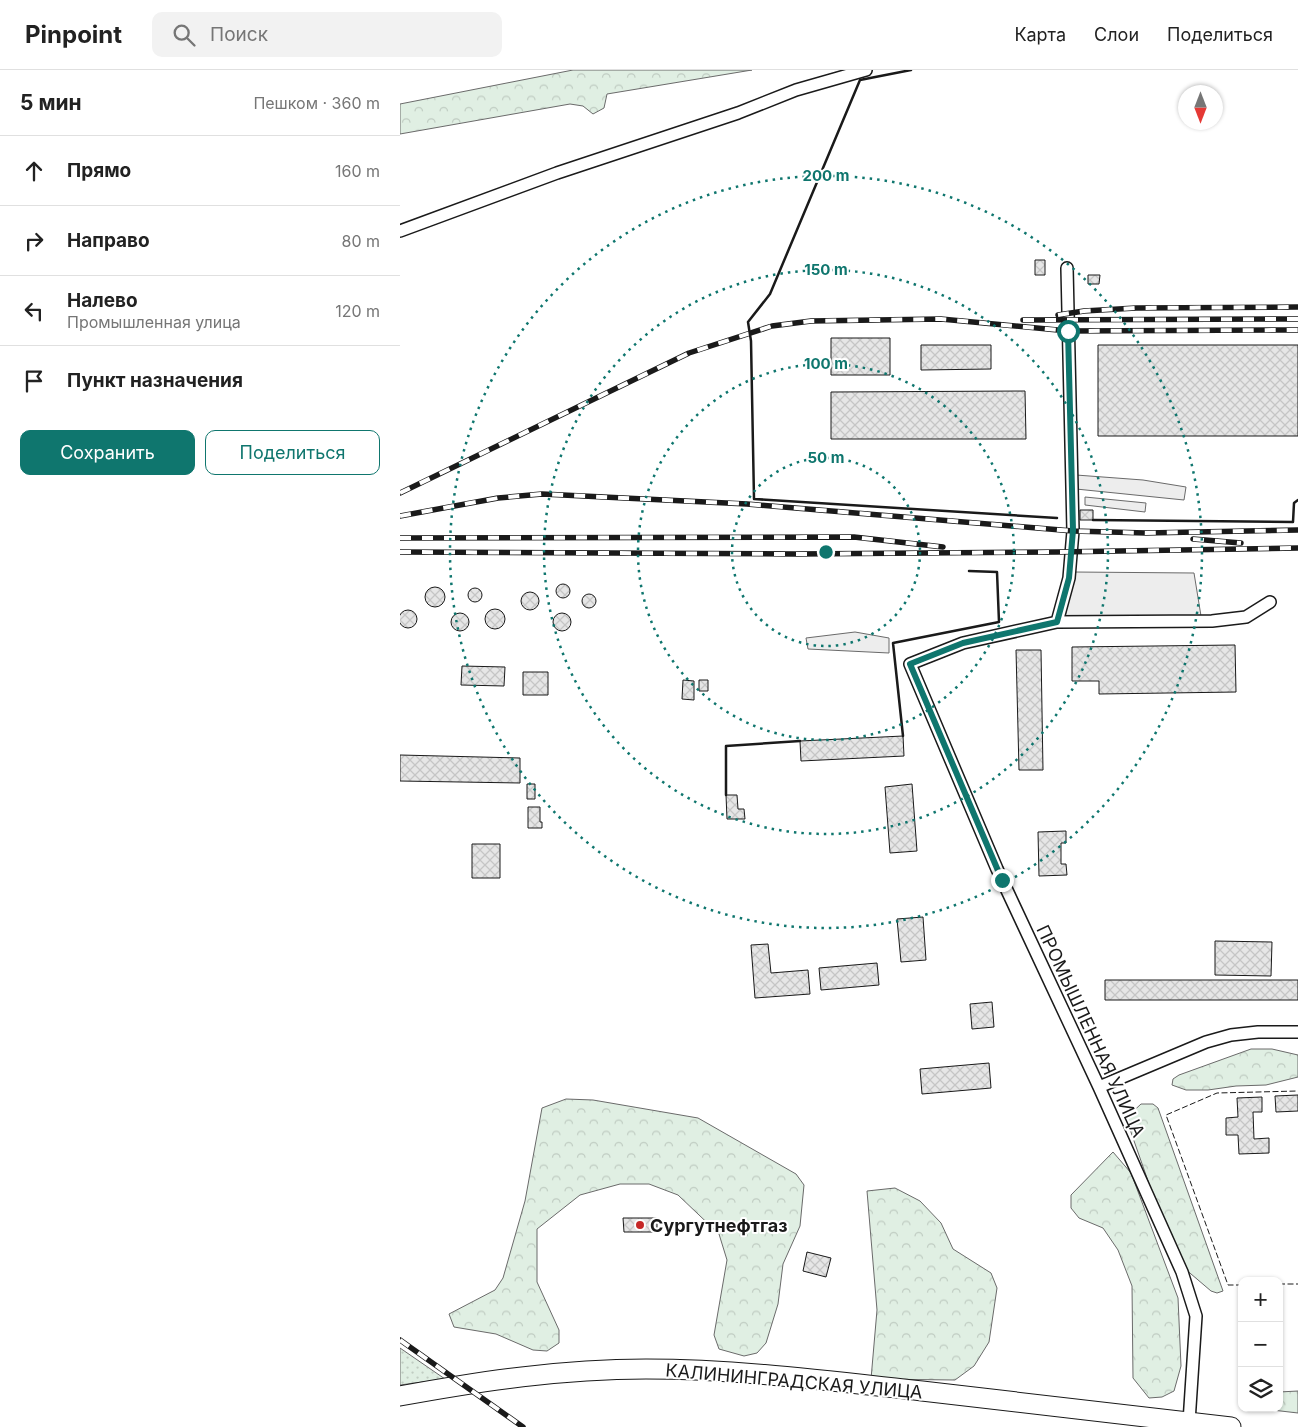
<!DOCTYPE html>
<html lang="ru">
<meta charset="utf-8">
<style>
:root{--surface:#fff;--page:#f2f2f2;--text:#222;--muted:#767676;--line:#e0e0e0;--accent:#0f766e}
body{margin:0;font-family:Inter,sans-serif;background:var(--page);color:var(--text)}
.controls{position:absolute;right:15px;bottom:15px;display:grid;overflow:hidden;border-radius:10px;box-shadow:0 1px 4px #0004}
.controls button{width:45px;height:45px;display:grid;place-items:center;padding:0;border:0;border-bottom:1px solid var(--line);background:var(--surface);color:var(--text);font:25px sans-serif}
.compass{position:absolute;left:778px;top:15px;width:45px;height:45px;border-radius:50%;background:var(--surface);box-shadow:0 1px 4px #0004;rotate:180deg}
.stop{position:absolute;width:15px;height:15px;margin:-11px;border:4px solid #0f766e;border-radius:50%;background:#fff}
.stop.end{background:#0f766e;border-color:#fff;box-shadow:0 1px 5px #0008}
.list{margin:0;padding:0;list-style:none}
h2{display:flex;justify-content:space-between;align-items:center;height:65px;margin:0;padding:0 20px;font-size:21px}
h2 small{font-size:16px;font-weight:400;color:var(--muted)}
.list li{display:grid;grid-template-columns:32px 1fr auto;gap:15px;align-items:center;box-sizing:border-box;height:70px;padding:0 20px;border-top:1px solid var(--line)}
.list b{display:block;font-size:19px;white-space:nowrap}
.list p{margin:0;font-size:16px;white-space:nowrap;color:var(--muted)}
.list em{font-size:16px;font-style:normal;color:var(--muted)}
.actions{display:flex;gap:10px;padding:15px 20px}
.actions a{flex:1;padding:11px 0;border:1px solid var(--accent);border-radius:10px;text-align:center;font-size:18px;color:var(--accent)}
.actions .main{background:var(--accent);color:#fff}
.icon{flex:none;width:28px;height:28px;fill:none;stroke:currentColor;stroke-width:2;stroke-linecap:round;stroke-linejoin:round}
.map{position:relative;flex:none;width:898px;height:1357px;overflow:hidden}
header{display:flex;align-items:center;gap:30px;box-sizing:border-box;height:70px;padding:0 25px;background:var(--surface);border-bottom:1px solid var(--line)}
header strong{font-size:24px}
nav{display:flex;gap:28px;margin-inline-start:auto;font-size:18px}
.search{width:350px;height:45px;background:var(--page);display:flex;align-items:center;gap:12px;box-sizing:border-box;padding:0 18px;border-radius:10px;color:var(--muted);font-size:19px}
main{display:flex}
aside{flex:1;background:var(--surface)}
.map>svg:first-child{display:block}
.grass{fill:url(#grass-dots);stroke:#6a6a6a}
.forest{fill:url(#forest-crowns);stroke:#6a6a6a}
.parking{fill:#ededed;stroke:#6a6a6a}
.building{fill:url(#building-cross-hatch);stroke:#1a1a1a}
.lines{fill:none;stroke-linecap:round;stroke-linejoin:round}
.minor-casing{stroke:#1a1a1a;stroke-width:14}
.trunk-casing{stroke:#1a1a1a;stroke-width:21}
.minor{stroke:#fff;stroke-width:11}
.trunk{stroke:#fff;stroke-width:19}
.rail-casing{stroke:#1a1a1a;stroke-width:5.5}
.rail{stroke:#fff;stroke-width:4;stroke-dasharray:11;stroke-linecap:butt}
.fence{stroke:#1a1a1a;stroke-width:1;stroke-dasharray:6 2.5;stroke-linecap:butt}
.wall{stroke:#1a1a1a;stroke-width:2.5}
.route{stroke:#0f766e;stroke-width:6}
.ring{fill:none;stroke:#0f766e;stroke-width:2.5;stroke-dasharray:2.5 5}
.poi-dot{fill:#c62828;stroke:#fff;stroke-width:2}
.labels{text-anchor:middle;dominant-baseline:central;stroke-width:4;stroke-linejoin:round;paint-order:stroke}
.street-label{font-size:18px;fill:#1a1a1a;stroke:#fff}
.poi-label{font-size:18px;font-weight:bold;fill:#1a1a1a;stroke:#fff;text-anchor:start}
.centre{fill:#0f766e;stroke:#fff;stroke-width:2.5}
.ring-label{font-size:15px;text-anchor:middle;font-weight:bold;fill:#0f766e;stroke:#fff;stroke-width:4;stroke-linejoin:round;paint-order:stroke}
</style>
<header>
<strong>Pinpoint</strong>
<div class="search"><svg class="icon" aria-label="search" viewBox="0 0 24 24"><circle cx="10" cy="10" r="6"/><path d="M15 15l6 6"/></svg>Поиск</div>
<nav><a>Карта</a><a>Слои</a><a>Поделиться</a></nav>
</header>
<main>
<aside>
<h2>5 мин<small>Пешком · 360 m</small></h2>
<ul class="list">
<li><svg class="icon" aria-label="ahead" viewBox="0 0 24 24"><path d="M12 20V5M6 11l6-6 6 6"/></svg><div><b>Прямо</b></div><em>160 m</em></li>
<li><svg class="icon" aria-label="right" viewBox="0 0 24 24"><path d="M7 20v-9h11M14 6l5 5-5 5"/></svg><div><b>Направо</b></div><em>80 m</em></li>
<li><svg class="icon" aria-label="left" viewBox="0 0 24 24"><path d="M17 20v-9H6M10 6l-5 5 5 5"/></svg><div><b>Налево</b><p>Промышленная улица</p></div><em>120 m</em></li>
<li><svg class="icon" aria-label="arrive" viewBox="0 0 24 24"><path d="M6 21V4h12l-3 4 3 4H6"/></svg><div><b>Пункт назначения</b></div></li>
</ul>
<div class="actions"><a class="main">Сохранить</a><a>Поделиться</a></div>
</aside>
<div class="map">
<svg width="898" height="1357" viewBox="0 0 898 1357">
<defs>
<pattern id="grass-dots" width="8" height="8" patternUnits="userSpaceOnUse" patternTransform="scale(1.25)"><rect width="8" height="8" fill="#e0efe3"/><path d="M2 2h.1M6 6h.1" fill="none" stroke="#c0ccc2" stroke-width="1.8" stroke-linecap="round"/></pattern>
<pattern id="forest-crowns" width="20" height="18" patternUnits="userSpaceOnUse" patternTransform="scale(1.25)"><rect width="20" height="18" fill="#e0efe3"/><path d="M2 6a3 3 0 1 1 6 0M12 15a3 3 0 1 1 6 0" fill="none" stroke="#c0ccc2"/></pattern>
<pattern id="building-cross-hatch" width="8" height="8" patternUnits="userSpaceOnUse" patternTransform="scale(1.25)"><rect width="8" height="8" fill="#e6e6e6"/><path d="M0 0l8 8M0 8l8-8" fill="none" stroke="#c5c5c5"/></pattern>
</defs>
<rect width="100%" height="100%" fill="#fff"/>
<path class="grass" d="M0 1278 45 1309 0 1315Z"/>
<path class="forest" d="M173 0H352L207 24 204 38 193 44 183 36 170 34 0 64V34Z
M851 979H872L898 985V1007L866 1015 836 1016 808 1020H786L772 1015 773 1009 779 1005Z
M166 1029 193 1030 298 1048 396 1104 404 1115 400 1156 383 1194 378 1234 366 1273 357 1283 344 1286 319 1279 314 1265 327 1190 319 1164 278 1125 249 1114H220L180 1125 137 1159V1212L159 1260V1273L147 1281 133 1280 96 1264 54 1257 49 1244 95 1220 103 1208 125 1131 142 1038Z
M741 1034H753L758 1038 823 1221 817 1223 811 1221 784 1198 754 1128 726 1048Z
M713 1082 731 1103 778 1228 781 1296 774 1321 762 1327 749 1328 733 1308 732 1216 718 1180 703 1158 679 1148 671 1138V1125Z
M495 1118 520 1131 541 1153 553 1179 591 1203 597 1218 589 1272 574 1296 555 1310 471 1309 477 1240 467 1121Z
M898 1321V1343L855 1338H879V1322Z"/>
<path class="parking" d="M676 405 743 410 786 417 784 430 676 419Z
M685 427 746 433 745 442 685 435Z
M674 502 794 503 801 546 665 547Z
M455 562 489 568V583L408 579 406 568Z"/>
<path class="building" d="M635 190H645V205H635Z
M688 205H700L699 214H688Z
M431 268H490V305H431Z
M521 275H591V299L521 300Z
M698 275H898V366H698Z
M625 321 626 369H431V322Z
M680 440H693V450H680Z
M156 521a7 7 0 1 1 14 0a7 7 0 1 1-14 0Z
M25 527a10 10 0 1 1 20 0a10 10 0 1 1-20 0Z
M68 525a7 7 0 1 1 14 0a7 7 0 1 1-14 0Z
M121 531a9 9 0 1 1 18 0a9 9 0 1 1-18 0Z
M182 531a7 7 0 1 1 14 0a7 7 0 1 1-14 0Z
M85 549a10 10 0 1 1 20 0a10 10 0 1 1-20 0Z
M-1 549a9 9 0 1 1 18 0a9 9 0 1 1-18 0Z
M51 552a9 9 0 1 1 18 0a9 9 0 1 1-18 0Z
M153 552a9 9 0 1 1 18 0a9 9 0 1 1-18 0Z
M835 575 836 622 699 624V611H672V577Z
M616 580H641L643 700H619Z
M62 596 105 597 104 616 61 615Z
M123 602H148V625H123Z
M283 610 294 611V630L282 629Z
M299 610H308V621H299Z
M503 666 504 686 401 691 400 671Z
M0 685 120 688V713L0 711Z
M127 714H135V729H127Z
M512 714 517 781 490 783 485 717Z
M326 725H337L338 739H344L345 749H327Z
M128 737H140V752H142V758H128Z
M666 761V773H661V794H666L667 805 639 806 638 762Z
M72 774H100V808H72Z
M523 847 526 890 501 892 497 849Z
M815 871 872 872 871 906 815 905Z
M368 874 371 903 408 900 410 924 355 928 351 875Z
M477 893 479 915 421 920 419 898Z
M705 910H898V930H705Z
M592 932 594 957 572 959 570 934Z
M589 993 591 1018 522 1024 520 999Z
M898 1025V1041L876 1042 875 1026Z
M862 1027V1042H853L854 1069 869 1068V1083L839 1084 838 1065H826V1048L838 1047 837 1028Z
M223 1148H257V1162H224Z
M407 1182 431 1188 426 1207 403 1201Z"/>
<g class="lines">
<g class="minor-casing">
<path id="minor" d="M0 161 157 103 338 43 396 20 466 0
M667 198 673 461 669 508 657 552 563 573 510 594 597 799 699 1017 782 1202 796 1246 789 1352
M657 552 812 551 846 547 870 532
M699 1017 806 972 831 965 858 962H898"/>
</g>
<g class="trunk-casing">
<path id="trunk" d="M0 1326C82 1311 162 1299 246 1299 338 1299 430 1311 522 1321 625 1333 728 1345 831 1357"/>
</g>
<use href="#minor" class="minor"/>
<use href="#trunk" class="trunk"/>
<g class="rail-casing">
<path id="rail" d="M658 245 684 241 736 238 898 237
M623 250 898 249
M0 423 289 283 372 256 411 251 541 249 668 261 898 260
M0 446 98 428 142 424 347 434 673 461 746 463 898 460
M0 468 454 467 543 477
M793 469 841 473
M0 482 396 484 658 482 898 478
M0 1270 123 1357"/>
</g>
<use href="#rail" class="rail"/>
<path class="fence" d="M879 1214H898
M842 1215H828L766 1045 817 1023 898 1021"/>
<path class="wall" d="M511 0 460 10 370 224 348 252 351 271 354 429 657 448
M693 450 893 452 894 433 898 430
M503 666 493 573 599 552 597 502 569 501
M326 725V676L400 671"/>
</g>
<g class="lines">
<path class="route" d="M602 810 510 594 563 573 657 552 669 508 673 460 668 261"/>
</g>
<g class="ring">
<circle cx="426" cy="482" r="94"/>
<circle cx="426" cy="482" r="188"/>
<circle cx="426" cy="482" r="282"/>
<circle cx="426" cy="482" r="376"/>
</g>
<circle class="poi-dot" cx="240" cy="1155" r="5"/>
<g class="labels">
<g class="street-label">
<text transform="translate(691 961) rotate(65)">ПРОМЫШЛЕННАЯ УЛИЦА</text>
<text transform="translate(394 1311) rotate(5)">КАЛИНИНГРАДСКАЯ УЛИЦА</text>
</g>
<g class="poi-label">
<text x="250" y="1155">Сургутнефтгаз</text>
</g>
</g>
<circle cx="426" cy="482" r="8" class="centre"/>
<g class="ring-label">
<text x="426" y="111">200 m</text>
<text x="426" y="205">150 m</text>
<text x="426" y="299">100 m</text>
<text x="426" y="393">50 m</text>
</g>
</svg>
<div class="controls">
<button>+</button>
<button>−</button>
<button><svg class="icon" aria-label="layers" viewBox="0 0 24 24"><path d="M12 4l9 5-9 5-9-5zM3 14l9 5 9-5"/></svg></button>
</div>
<svg class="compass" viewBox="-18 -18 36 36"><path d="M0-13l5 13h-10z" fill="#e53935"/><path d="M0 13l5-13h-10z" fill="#767676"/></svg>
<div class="stop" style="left:668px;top:261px"></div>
<div class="stop end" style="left:602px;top:810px"></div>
</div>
</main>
